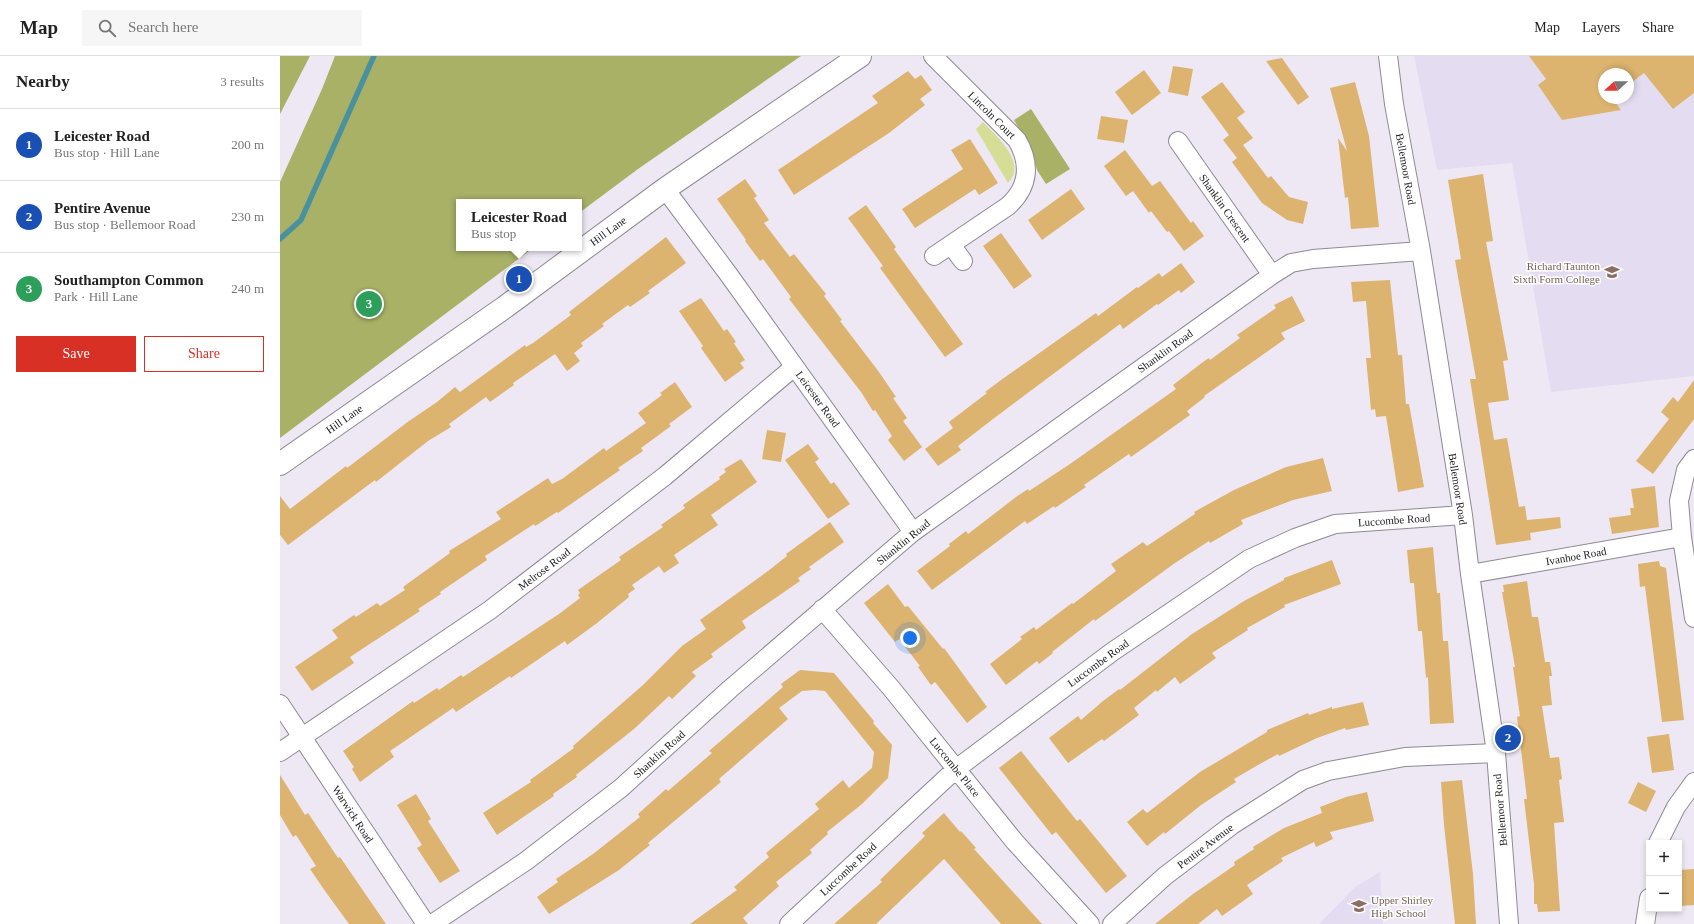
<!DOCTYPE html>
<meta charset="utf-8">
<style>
:root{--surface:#fff;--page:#f6f6f6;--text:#222;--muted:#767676;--line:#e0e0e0;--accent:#d93025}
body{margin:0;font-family:"Times New Roman",serif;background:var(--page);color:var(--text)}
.controls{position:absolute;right:12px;bottom:12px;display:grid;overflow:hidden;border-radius:0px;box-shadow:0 2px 6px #0003}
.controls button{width:36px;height:36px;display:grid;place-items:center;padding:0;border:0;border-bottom:1px solid var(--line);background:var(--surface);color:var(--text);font:20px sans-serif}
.compass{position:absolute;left:1318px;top:12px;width:36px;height:36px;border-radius:50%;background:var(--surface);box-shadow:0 2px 6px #0003;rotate:249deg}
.you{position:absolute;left:630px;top:582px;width:14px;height:14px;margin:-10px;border:3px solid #fff;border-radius:50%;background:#1a73e8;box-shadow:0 0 0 6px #1a73e833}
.badge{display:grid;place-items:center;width:26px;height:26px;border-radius:50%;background:var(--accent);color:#fff;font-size:13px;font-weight:700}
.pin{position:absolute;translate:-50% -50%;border:2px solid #fff;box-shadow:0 1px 4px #0006}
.popup{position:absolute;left:176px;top:143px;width:126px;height:52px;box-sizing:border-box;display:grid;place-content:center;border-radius:0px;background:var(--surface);filter:drop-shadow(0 1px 3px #0005);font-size:13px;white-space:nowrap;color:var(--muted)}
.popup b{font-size:15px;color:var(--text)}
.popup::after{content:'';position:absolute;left:50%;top:100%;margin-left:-8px;border:8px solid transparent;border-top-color:var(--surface)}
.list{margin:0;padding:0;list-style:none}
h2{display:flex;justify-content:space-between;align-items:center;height:52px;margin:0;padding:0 16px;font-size:17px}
h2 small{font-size:13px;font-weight:400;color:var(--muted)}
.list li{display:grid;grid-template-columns:26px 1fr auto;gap:12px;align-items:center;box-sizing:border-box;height:72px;padding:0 16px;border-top:1px solid var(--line)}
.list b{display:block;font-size:15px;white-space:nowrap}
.list p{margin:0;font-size:13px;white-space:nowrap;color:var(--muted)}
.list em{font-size:13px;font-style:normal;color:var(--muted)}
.actions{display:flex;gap:8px;padding:12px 16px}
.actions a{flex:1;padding:9px 0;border:1px solid var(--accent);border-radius:0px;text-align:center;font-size:14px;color:var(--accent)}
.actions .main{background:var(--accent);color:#fff}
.icon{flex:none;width:22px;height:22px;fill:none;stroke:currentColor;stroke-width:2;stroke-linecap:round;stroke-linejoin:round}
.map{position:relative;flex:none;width:1414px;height:868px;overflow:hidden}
header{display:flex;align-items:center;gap:24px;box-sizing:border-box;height:56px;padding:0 20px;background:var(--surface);border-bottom:1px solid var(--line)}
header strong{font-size:19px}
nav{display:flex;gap:22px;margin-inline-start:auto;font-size:14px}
.search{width:280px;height:36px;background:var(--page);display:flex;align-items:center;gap:10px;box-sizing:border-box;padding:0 14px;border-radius:0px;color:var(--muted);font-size:15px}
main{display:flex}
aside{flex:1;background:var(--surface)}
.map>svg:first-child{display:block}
.education{fill:#e4ddf2;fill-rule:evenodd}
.green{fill:#d5dd96}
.forest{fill:#a8b166}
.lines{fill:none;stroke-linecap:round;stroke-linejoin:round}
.stream{stroke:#49919e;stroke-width:5.5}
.building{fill:#dcb36f}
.minor-casing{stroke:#8f8994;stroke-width:20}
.tertiary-casing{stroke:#8f8994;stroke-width:24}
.minor{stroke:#fff;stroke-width:18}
.tertiary{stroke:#fff;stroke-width:22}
.labels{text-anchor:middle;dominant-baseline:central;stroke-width:3;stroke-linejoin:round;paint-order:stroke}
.street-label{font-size:11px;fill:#232025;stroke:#fff}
.education-label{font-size:11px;fill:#785e54;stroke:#fff;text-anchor:end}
</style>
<header>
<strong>Map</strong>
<div class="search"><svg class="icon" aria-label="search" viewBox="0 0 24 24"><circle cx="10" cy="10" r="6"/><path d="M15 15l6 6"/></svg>Search here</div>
<nav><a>Map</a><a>Layers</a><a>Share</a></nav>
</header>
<main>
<aside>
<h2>Nearby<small>3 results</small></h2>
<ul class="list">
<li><span class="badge" style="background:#1a4fb4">1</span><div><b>Leicester Road</b><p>Bus stop · Hill Lane</p></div><em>200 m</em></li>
<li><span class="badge" style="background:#1a4fb4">2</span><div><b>Pentire Avenue</b><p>Bus stop · Bellemoor Road</p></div><em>230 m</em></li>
<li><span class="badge" style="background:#2e9e5b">3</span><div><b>Southampton Common</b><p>Park · Hill Lane</p></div><em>240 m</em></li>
</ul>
<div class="actions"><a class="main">Save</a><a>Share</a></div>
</aside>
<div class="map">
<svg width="1414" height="868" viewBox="0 0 1414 868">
<rect width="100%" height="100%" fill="#eee8f4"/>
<path class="education" d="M1134 0H1414V320L1271 336 1232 107 1157 114ZM1324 18H1348V42H1324Z
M1100 816 1103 868H1039L1075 831Z"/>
<path class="green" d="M703 66C716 80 748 107 728 127L696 73Z"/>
<path class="forest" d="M0 0H30L0 58Z
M55 0H521L358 113 299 157V146H179V192H253L0 382V126L42 33Z
M751 53 790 113 766 128 757 114 750 92 734 64Z"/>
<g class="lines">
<path class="stream" d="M0 183 21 164 94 0"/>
</g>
<path class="building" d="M1249 0H1414V37L1393 53 1364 17 1348 29V18H1324V42H1332L1341 54 1282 64 1258 29 1266 23Z
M1002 2 1029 41 1018 49 986 5Z
M893 10 913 13 908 40 888 36Z
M864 14 881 37 852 59 835 36Z
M628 15 635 23 641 19 652 34 640 43 645 49 609 77 514 139 498 114 598 47 592 40Z
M942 26 965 56 957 62 973 82 963 89 988 122 991 120 1009 141 1028 146 1023 168 1007 164 982 147 952 106 957 102 943 84 949 79 921 41Z
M1075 26 1089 80 1099 171 1071 173 1068 141 1065 142 1058 82 1067 95 1050 32Z
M821 60 848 64 844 87 817 83Z
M690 83 718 127 699 139 695 133 635 172 622 153 683 113 671 94Z
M845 94 872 130 880 125 911 167 913 165 924 180 904 195 889 175 887 176 871 155 869 157 853 135 846 140 824 110Z
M1203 118 1213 185 1206 186 1228 304 1223 305 1229 344 1208 347 1214 384 1227 382 1239 451 1245 450 1247 464 1280 461 1281 472 1250 477 1251 484 1216 489 1190 323H1196L1175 204 1181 203 1168 124Z
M465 123 477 140 474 142 489 164 484 167 510 201 514 198 546 238 544 240 562 264 560 265 599 316 616 341 613 342 627 362 623 365 642 391 624 405 608 384 612 380 595 354 593 355 581 336 509 243 511 241 483 203 480 205 465 185 466 184 437 143Z
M791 133 805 153 762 184 748 164Z
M586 149 616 191 614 193 683 288 665 301 600 212 603 210 568 162Z
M721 177 752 220 734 233 703 190Z
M386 181 406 207 368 235 370 237 350 251 348 249 322 268 324 270 301 287 303 290 294 297 300 305 287 315 275 298 233 327 234 329 210 346 206 341 169 368 171 371 148 385 96 426 95 424 8 489 0 479V440L10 453 66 410 67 412 129 365 157 346 175 331 180 336 245 289 246 291 253 287 291 259 289 256Z
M901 207 915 226 901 237 899 234 878 249 877 248 843 273 840 268 713 363 678 390 681 394 658 410 645 393 673 372 669 366 707 337 705 336 721 324 816 257 818 260 857 231 858 232 879 217 882 221Z
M1110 224 1118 299H1122L1126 348H1129L1144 431 1118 436 1106 360 1096 361 1095 353 1091 354 1086 302H1091L1086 245 1073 246 1071 226Z
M1012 240 1025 265 1001 277 1005 283 924 340 925 341 907 355 910 359 851 401 849 398 804 429 806 431 775 452 774 450 747 468 745 465 652 534 637 515 670 490 669 488 686 475 688 478 736 441 748 433 749 435 790 408 896 333 893 329 923 306 929 302 930 304 960 282 957 279 996 252 994 249Z
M421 242 444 275 447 273 456 286 454 287 455 289 465 304 460 307 464 312 445 326 421 292 423 290 399 255Z
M1414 324V363L1373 418 1356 405 1389 363 1381 356 1393 341 1398 346Z
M395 326 412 351 389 368 391 370 361 392 363 395 338 412 340 414 278 457 277 456 255 470 254 468 205 500 207 504 160 536 161 538 138 553 140 555 70 601 74 607 32 635 15 611 58 582 52 574 74 559 76 561 97 547 100 550 125 534 123 531 170 497 169 495 221 463 216 456 268 422 272 428 282 423 324 392 326 395 366 367 358 357 382 339 380 337Z
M487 374 506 377 501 406 482 403Z
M528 388 539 403 535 406 551 428 554 426 570 448 548 463 505 404Z
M1043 402 1052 435 1013 444 961 464 963 468 930 487 929 485 895 507 815 565 814 563 772 596 773 597 759 608 757 605 726 629 710 608 742 583 740 581 754 571 756 574 792 547 793 548 836 515 831 508 863 486 867 490 915 458 914 456 954 434 1006 411Z
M461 403 477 426 431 459 438 469 394 499 399 507 384 517 379 510 352 529 355 533 348 538 349 541 317 567 287 589 285 585 231 622 230 620 176 656 173 652 110 695 114 701 80 726 72 713 74 711 63 695 133 645 134 647 157 632 159 634 181 619 183 621 279 558 300 542 298 539 300 537 298 534 341 504 339 501 383 471 381 469 405 452 403 449 440 423 439 421 446 416 444 413Z
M1375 430 1379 471 1332 478 1329 462 1351 459 1350 452H1354L1351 433Z
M550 466 564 486 529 511 531 513 518 522 520 525 462 565 466 572 431 598 433 601 412 616 416 620 392 643 389 640 354 673 296 719 297 721 273 738 274 740 217 779 203 757 251 726 250 724 294 692 293 690 363 629 402 590 426 573 420 564 488 515 507 500 506 498Z
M1153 491 1157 537H1160L1163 585H1168L1174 667 1150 668 1148 621 1146 622 1142 575H1138L1134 527H1130L1127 494Z
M1052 504 1061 528 1004 549 1005 551 967 572 968 574 932 597 936 602 900 628 895 621 877 636 876 634 854 652 859 659 824 685 822 683 788 707 769 682 798 660 801 664 823 645 839 633 840 634 912 578 964 545 1004 524V522Z
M1379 505 1380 510 1386 512 1404 664 1382 666 1365 530 1360 531 1358 508Z
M1247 525 1252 561H1258L1265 606H1270L1272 620H1269L1272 649 1262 650 1270 702 1279 701 1282 723 1279 724 1284 766 1274 767 1280 855 1258 856 1257 848H1254V828L1244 743H1247L1237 661 1240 660 1233 611H1235L1222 536H1224L1223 529Z
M608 528 625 551 628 550 663 593 664 592 707 651 687 667 655 626 651 629 638 611 640 610 619 583 615 586 584 547Z
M520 614 554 617 594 665 593 667 612 689 608 722 582 748 547 776 548 778 530 794 532 797 496 826 499 830 463 862 468 868H410L457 834 454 831 489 801 486 797 539 753 535 748 563 724 569 732 592 712 594 696 545 635 535 634 522 635 499 652 508 663 439 723 441 726 368 787 370 789 339 814 269 858 257 841 278 826 276 823 313 798 360 761 358 758 386 733 388 735 432 697 429 695 503 631 501 628Z
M1083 646 1089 669 1066 674 1065 672 1037 682 999 700 998 698 978 709 954 723 956 726 921 749 885 778 884 776 867 790 847 766 863 753 867 757 920 716 987 676V674L1028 657 1029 659 1052 651V653Z
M1389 678 1394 714 1372 717 1367 681Z
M741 695 797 765 800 763 847 820 826 837 776 776 772 779 719 712Z
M0 719 25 759 28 757 58 802 60 801 106 868H69L45 835 30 813 36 810 16 779 13 781 0 759Z
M1182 724 1193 818 1196 868H1175L1164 769 1161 726Z
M1358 726 1376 735 1366 756 1348 747Z
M1087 736 1094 765 1050 776 1053 783 1036 791 1034 786 1001 802 1003 805 967 829 973 838 942 860 937 853 918 868H875L913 838 955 809 954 806 974 793 973 791 1004 772 1042 757 1040 751 1066 741Z
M136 738 151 763 148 765 180 815 160 827 137 792 142 789 117 749Z
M664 757 680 776 681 775 696 792 694 793 762 868H721L664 803 596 868H554L602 826 600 824 645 780 642 777Z
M1414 813V849L1399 850V814Z"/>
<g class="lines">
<g class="minor-casing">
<path id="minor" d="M653 0 737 84C751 108 749 131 728 150L654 200
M1108 0 1114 48 1141 195 1183 459 1190 518 1216 697 1229 868
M898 85 992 219
M385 133 449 219 633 476
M671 189 683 205
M1414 403 1406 414 1399 445 1402 481 1414 562
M1190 518 1402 481
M542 553 611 632 735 786 810 868
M0 648 146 868
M0 696 210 554 385 420 514 311
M1378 787 1396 751 1414 726
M152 868 246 805 341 732 450 633 633 476 992 219 1011 207 1033 203 1141 195
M509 868 676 713 832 596 969 503 1015 482 1055 468 1183 459
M832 868 885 820 952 769 1023 724 1048 715 1125 701 1216 697
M1365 868 1369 842"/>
</g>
<g class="tertiary-casing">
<path id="tertiary" d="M0 408 225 251 385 133 580 0"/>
</g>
<use href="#minor" class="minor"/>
<use href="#tertiary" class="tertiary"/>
</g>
<defs>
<g id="university-bare" transform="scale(1.2)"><path d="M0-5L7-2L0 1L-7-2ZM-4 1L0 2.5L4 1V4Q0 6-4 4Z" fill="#8d6e63" stroke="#fff" stroke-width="2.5" paint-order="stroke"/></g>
<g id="school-bare" transform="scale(1.2)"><path d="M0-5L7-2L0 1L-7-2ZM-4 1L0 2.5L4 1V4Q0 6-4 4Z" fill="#8d6e63" stroke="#fff" stroke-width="2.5" paint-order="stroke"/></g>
</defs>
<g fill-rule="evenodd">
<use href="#university-bare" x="1332" y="216"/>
<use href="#school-bare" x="1079" y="850"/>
</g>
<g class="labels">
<g class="street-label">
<text transform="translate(712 59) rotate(45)">Lincoln Court</text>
<text transform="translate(1126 113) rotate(80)">Bellemoor Road</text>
<text transform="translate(945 152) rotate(55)">Shanklin Crescent</text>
<text transform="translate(328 175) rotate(-36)">Hill Lane</text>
<text transform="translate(885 295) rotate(-36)">Shanklin Road</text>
<text transform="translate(538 343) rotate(54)">Leicester Road</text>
<text transform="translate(64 363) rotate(-35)">Hill Lane</text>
<text transform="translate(1178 433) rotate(81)">Bellemoor Road</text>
<text transform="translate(1114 464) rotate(-4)">Luccombe Road</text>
<text transform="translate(623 486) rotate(-39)">Shanklin Road</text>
<text transform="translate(1296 500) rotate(-10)">Ivanhoe Road</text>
<text transform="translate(264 513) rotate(-37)">Melrose Road</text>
<text transform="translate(818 607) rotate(-36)">Luccombe Road</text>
<text transform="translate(379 698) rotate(-42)">Shanklin Road</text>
<text transform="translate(675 711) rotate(51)">Luccombe Place</text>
<text transform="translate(1220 754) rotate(-95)">Bellemoor Road</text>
<text transform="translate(73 758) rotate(57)">Warwick Road</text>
<text transform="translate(925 790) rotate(-37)">Pentire Avenue</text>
<text transform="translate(568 813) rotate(-43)">Luccombe Road</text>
</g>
<g class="education-label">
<text x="1320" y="210">Richard Taunton<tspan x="1320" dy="13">Sixth Form College</tspan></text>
<text x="1091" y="844" text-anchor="start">Upper Shirley<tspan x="1091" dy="13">High School</tspan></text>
</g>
</g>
</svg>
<div class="controls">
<button>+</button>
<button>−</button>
</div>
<svg class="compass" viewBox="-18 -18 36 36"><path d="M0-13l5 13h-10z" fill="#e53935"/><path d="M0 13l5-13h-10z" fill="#767676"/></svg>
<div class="you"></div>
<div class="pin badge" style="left:239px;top:223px;background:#1a4fb4">1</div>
<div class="popup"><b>Leicester Road</b>Bus stop</div>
<div class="pin badge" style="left:1228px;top:682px;background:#1a4fb4">2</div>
<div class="pin badge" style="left:89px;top:248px;background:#2e9e5b">3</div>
</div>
</main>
